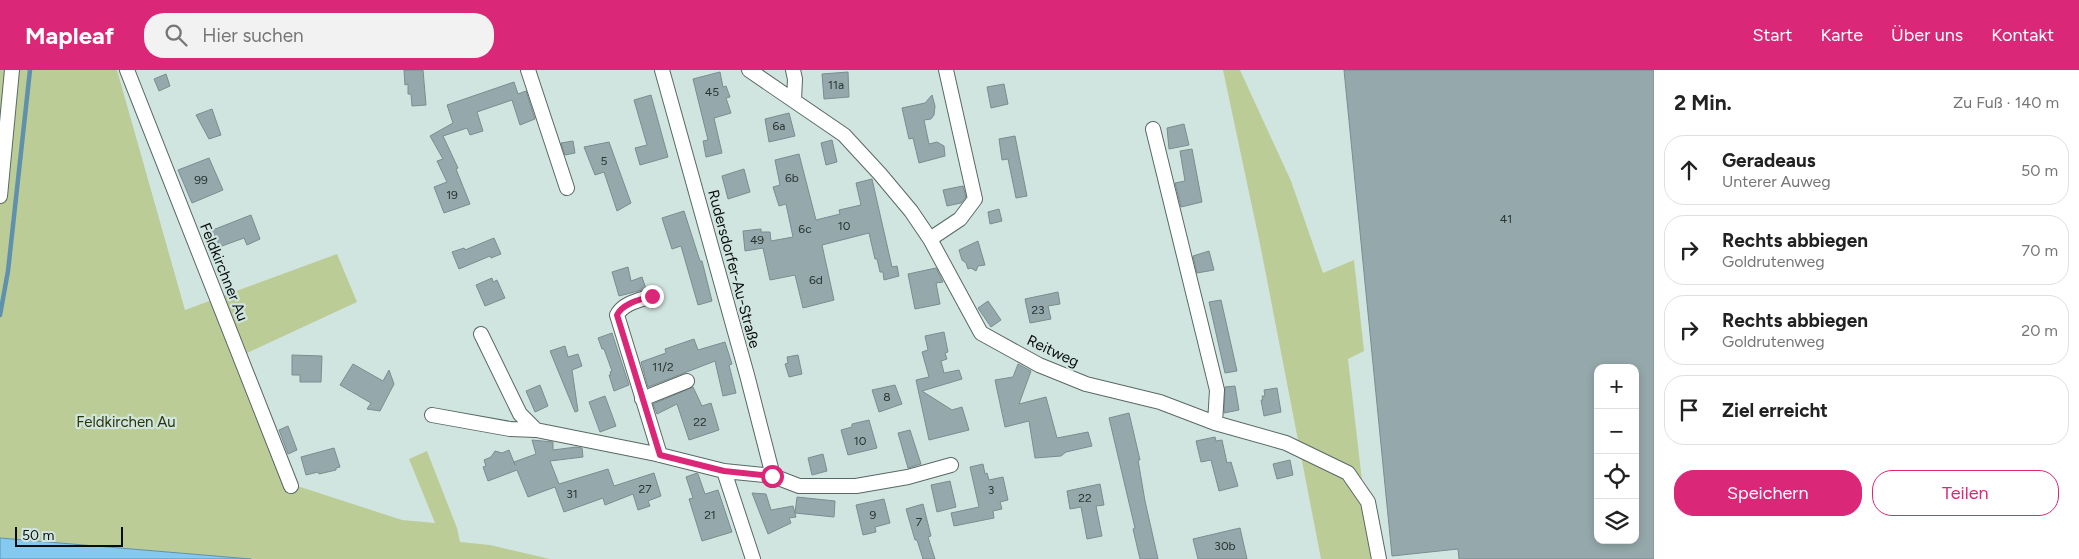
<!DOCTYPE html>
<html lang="de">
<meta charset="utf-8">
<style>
:root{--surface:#fff;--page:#f2f2f2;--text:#222;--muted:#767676;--line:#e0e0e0;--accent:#db2777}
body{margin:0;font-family:Figtree,sans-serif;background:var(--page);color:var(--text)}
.controls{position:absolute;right:15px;bottom:15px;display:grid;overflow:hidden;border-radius:10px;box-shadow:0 2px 8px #0003}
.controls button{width:45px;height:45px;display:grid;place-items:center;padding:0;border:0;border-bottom:1px solid var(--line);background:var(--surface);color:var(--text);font:25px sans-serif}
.scale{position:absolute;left:15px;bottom:12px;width:108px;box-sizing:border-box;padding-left:5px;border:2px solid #070d0b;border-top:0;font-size:14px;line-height:18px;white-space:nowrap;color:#070d0b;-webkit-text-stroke:4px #d1e5e0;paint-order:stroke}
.stop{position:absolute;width:15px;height:15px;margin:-11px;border:4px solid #db2777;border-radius:50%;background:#fff}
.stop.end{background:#db2777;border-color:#fff;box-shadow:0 1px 5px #0008}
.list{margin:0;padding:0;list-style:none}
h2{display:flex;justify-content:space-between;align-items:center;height:65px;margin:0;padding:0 20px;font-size:21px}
h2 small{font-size:16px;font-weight:400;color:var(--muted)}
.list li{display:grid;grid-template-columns:32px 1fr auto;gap:15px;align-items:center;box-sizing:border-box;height:70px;margin:0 10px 10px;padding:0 10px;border:1px solid var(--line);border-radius:20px}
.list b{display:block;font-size:19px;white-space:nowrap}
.list p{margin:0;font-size:16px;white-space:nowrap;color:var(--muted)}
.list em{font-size:16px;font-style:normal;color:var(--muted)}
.actions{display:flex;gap:10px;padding:15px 20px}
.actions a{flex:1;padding:11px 0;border:1px solid var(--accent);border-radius:20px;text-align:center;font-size:18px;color:var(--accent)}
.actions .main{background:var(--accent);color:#fff}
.icon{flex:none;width:28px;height:28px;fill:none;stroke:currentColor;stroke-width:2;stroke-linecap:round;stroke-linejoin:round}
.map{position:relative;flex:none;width:1654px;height:489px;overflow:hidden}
header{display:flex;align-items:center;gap:30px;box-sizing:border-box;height:70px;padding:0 25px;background:var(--accent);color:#fff}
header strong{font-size:24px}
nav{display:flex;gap:28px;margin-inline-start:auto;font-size:18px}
.search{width:350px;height:45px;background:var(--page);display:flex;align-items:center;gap:12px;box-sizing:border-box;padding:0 18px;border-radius:20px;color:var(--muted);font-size:19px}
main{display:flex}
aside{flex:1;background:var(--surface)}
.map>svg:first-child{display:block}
.green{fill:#bccc97}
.water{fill:#85c9f1;stroke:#5f91ac}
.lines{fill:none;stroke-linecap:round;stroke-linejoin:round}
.stream{stroke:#5f91ac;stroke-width:4.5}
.building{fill:#95a8ab;stroke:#7a8d8f;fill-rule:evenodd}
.minor-casing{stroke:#586964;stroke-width:16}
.minor{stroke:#fff;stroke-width:14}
.route{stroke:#db2777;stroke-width:6}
.labels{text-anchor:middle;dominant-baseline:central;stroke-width:4.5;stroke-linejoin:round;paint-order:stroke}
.number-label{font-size:12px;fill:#2a3433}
.street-label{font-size:15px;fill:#070d0b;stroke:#d1e5e0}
.park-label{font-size:15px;fill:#2c3603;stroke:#d1e5e0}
</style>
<header>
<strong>Mapleaf</strong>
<div class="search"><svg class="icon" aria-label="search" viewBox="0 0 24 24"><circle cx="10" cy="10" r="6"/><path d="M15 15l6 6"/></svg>Hier suchen</div>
<nav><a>Start</a><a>Karte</a><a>Über uns</a><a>Kontakt</a></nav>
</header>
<main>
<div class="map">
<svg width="1654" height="489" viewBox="0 0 1654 489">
<rect width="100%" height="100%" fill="#d1e5e0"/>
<path class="green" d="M0 0H117L185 240 337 184 357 232 247 283 252 296 282 411 402 450 435 453 409 389 427 381 457 458 460 472 490 475 550 489H251L0 468Z
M1223 0H1240L1291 111 1323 203 1354 190 1364 281 1348 289 1371 489H1321L1261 179Z"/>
<path class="water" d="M0 468 251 489H0Z"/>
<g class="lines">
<path class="stream" d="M0 245 8 201 30 0"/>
</g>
<path class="building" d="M404 0H423L426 35 412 36 411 24H408V14L405 15Z
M1344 0H1654V489H1459L1458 479 1392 486ZM1598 298H1635V470H1598Z
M720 2 723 17 726 16 730 27 726 28 731 43 714 48 722 83 706 87 703 71 708 70 693 9Z
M848 2 849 27 824 29 822 4Z
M166 4 170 16 159 21 154 9Z
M514 12 518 24 526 21 535 49 520 55 512 30 477 42 483 61 470 65 467 58 443 66 458 98 456 99 470 134 444 143 434 117 447 112 437 91 443 89 430 66 453 53 447 35Z
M1004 14 1008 34 991 38 987 17Z
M651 25 668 87 640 95 635 78 647 75 634 30Z
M932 25 935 36 934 45 931 49 924 50 929 74 937 72 944 76 945 86 919 93 913 68 909 69 902 38 925 33Z
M212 39 221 65 209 69 196 45Z
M789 43 795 66 769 72 765 49Z
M1184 54 1189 75 1169 79 1167 58Z
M1015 66 1027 126 1016 128 1008 89 1002 90 999 69Z
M832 70 837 92 826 95 821 73Z
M573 71 575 83 565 85 561 73Z
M609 72 631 133 617 141 604 102 595 105 584 77Z
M1192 79 1202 132 1181 137 1175 113 1185 111 1180 81Z
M799 84 816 150 840 144 839 140 861 135 856 113 872 109 892 197 897 196 899 206 884 210 883 202H880L877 189H875L869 163 822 175 834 230 803 238 795 205 770 210 763 178 745 181 743 161 761 159V162H770L771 171 793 167 786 134 779 136 773 117 780 115 775 90Z
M209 88 223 120 192 133 178 100Z
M744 99 750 122 728 129 722 106Z
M963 116 966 127 961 133 947 136 943 120Z
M999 139 1002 151 990 154 988 142Z
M684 141 700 191H702L712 231 698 235 681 176 672 179 662 148Z
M251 145 260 169 247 175 244 168 211 180 205 163Z
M494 168 501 184 491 188 490 186 459 199 452 182 464 178 465 180Z
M978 171 985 195 978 196 976 201 971 198 968 199 966 193 962 190 959 180Z
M1209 181 1214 200 1197 203 1193 186Z
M628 197 631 211 642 207 646 219 619 226 612 202Z
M936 198 943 212 936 213 940 234 915 239 908 204Z
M492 208 493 212 497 210 505 228 485 236 476 215Z
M1058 222 1060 234 1048 236 1051 249 1030 253 1025 229Z
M1221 230 1237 301 1225 303 1209 232Z
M988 231 1001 250 991 257 978 238Z
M944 262 948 282 945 283 947 289 941 291 944 303 959 300 962 309 922 321 952 340 962 337 969 360 929 370 916 310 929 307 922 282 928 280 925 266Z
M612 263 629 315 614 321 609 305H611L610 302 612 301 604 279H602L598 268Z
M694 269 698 280 725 272 732 294 729 295 736 323 723 326 715 291 648 317 641 292 666 283 665 279Z
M565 276 568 287 578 284 582 296 572 300 578 341 575 342 550 281Z
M292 285 322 286 321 312H300V305H292Z
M798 285 802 304 789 307 785 294 788 293 787 287Z
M353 294 383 311 389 300 394 314 380 341 367 339 371 333 340 315Z
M1018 294 1031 301 1019 334 1046 327 1057 368 1088 362 1092 376 1066 382 1061 386 1035 388 1029 351 1005 357 995 310 1013 307Z
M540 315 548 336 535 342 526 321Z
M895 315 902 334 879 342 872 320Z
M1235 316 1239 340 1224 343 1225 317Z
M693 317 702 336 711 333 719 360 689 370 677 334 657 344 653 334Z
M1277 318 1281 342 1264 346 1261 330H1263L1262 326H1265L1264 320Z
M605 326 616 356 600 362 589 332Z
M1129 343 1140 390H1138L1145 431 1158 489H1140L1133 459 1135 458 1109 348Z
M869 350 877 378 848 385 841 360 852 357V354Z
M288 356 297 380 288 384 279 360Z
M910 360 921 394 908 398 898 363Z
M1215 367 1216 371 1222 370 1227 393 1231 392 1238 416 1219 421 1211 390 1201 392 1196 371Z
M532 370 553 372V380L576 377 582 378 583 387 550 391 559 414 608 399 614 416 654 403 661 426 648 431 650 436 638 440 633 424 605 435 603 428 564 442 555 417 528 427 517 400 488 411 483 397 486 396 484 390 491 387 495 381 502 383 509 380 515 395 514 392 536 384Z
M334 378 340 397 336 398V400L319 404 318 402 306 405 301 387Z
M823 384 827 401 812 405 808 388Z
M1290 390 1293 405 1277 409 1273 394Z
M983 394 985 404 987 403 989 410 1003 407 1008 430 1000 432 1002 439 993 441 994 448 954 456 951 443 979 437 970 397Z
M697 403 698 404 705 424 718 420 732 462 702 471 689 429 693 428 686 407Z
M950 411 956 437 937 442 931 415Z
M1100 414 1104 435 1096 436 1102 466 1087 469 1081 437 1070 439 1067 421Z
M752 423 766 424 771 440 793 436 796 447 789 448 791 453 768 464Z
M797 427 835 431 834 447 795 443Z
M884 429 890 453 875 457 876 462 863 465 856 435Z
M923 434 931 466 928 467 935 489H923L917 470H915L906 439Z
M1240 458 1247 489H1198L1193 469Z"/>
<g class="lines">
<g class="minor-casing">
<path id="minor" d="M127 0 291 416
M528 0 567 118
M662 0 747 305 773 406
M749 0 844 65 880 104 911 141 930 169 981 263 1039 295 1086 314 1160 332 1215 353 1286 373 1348 403 1368 432 1379 489
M793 0 795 9 794 30
M1153 59 1217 320 1215 353
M0 126 12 0
M930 169 960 149 975 129 946 0
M652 226C640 230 623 233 617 245L660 385
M481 264 520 344 536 360
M642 329 687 311
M432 345 510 359 536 360 656 384 724 401 773 406 799 416H856L908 407 951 395
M724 401 753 489"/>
</g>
<use href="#minor" class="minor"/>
</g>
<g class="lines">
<path class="route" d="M652 226C640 230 623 233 617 245L660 385 724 401 772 406"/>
</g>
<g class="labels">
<g class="number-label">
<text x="836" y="15">11a</text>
<text x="712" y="22">45</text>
<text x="779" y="56">6a</text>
<text x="604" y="91">5</text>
<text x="792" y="108">6b</text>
<text x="201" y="110">99</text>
<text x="452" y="125">19</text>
<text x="1506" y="149">41</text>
<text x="844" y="156">10</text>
<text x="805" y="159">6c</text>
<text x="757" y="170">49</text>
<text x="816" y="210">6d</text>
<text x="1038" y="240">23</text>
<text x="663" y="297">11/2</text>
<text x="887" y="327">8</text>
<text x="700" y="352">22</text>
<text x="860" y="371">10</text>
<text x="645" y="419">27</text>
<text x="991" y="420">3</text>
<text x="572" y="424">31</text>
<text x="1085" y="428">22</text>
<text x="710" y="445">21</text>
<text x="873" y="445">9</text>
<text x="919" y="452">7</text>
<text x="1225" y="476">30b</text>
</g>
<g class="street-label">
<text transform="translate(734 199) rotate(75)">Rudersdorfer-Au-Straße</text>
<text transform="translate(224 202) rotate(68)">Feldkirchner Au</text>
<text transform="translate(1053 281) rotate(25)">Reitweg</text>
</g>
<g class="park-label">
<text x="126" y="352">Feldkirchen Au</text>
</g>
</g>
</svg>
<div class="controls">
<button>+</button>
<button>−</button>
<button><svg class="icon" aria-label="locate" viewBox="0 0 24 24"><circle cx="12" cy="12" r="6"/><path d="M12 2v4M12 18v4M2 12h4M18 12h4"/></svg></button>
<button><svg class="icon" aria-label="layers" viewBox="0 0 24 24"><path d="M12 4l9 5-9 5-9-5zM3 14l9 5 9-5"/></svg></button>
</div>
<div class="scale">50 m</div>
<div class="stop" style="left:772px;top:406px"></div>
<div class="stop end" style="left:652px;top:226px"></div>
</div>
<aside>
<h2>2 Min.<small>Zu Fuß · 140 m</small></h2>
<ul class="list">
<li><svg class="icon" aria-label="ahead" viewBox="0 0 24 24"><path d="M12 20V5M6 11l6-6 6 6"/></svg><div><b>Geradeaus</b><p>Unterer Auweg</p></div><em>50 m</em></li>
<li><svg class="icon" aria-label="right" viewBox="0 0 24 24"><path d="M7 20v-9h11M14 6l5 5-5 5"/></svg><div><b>Rechts abbiegen</b><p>Goldrutenweg</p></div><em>70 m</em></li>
<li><svg class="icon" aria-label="right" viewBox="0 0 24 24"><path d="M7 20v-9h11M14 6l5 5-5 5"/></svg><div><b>Rechts abbiegen</b><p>Goldrutenweg</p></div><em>20 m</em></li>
<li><svg class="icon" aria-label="arrive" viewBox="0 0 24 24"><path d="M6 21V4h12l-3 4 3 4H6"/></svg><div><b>Ziel erreicht</b></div></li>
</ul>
<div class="actions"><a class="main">Speichern</a><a>Teilen</a></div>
</aside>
</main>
